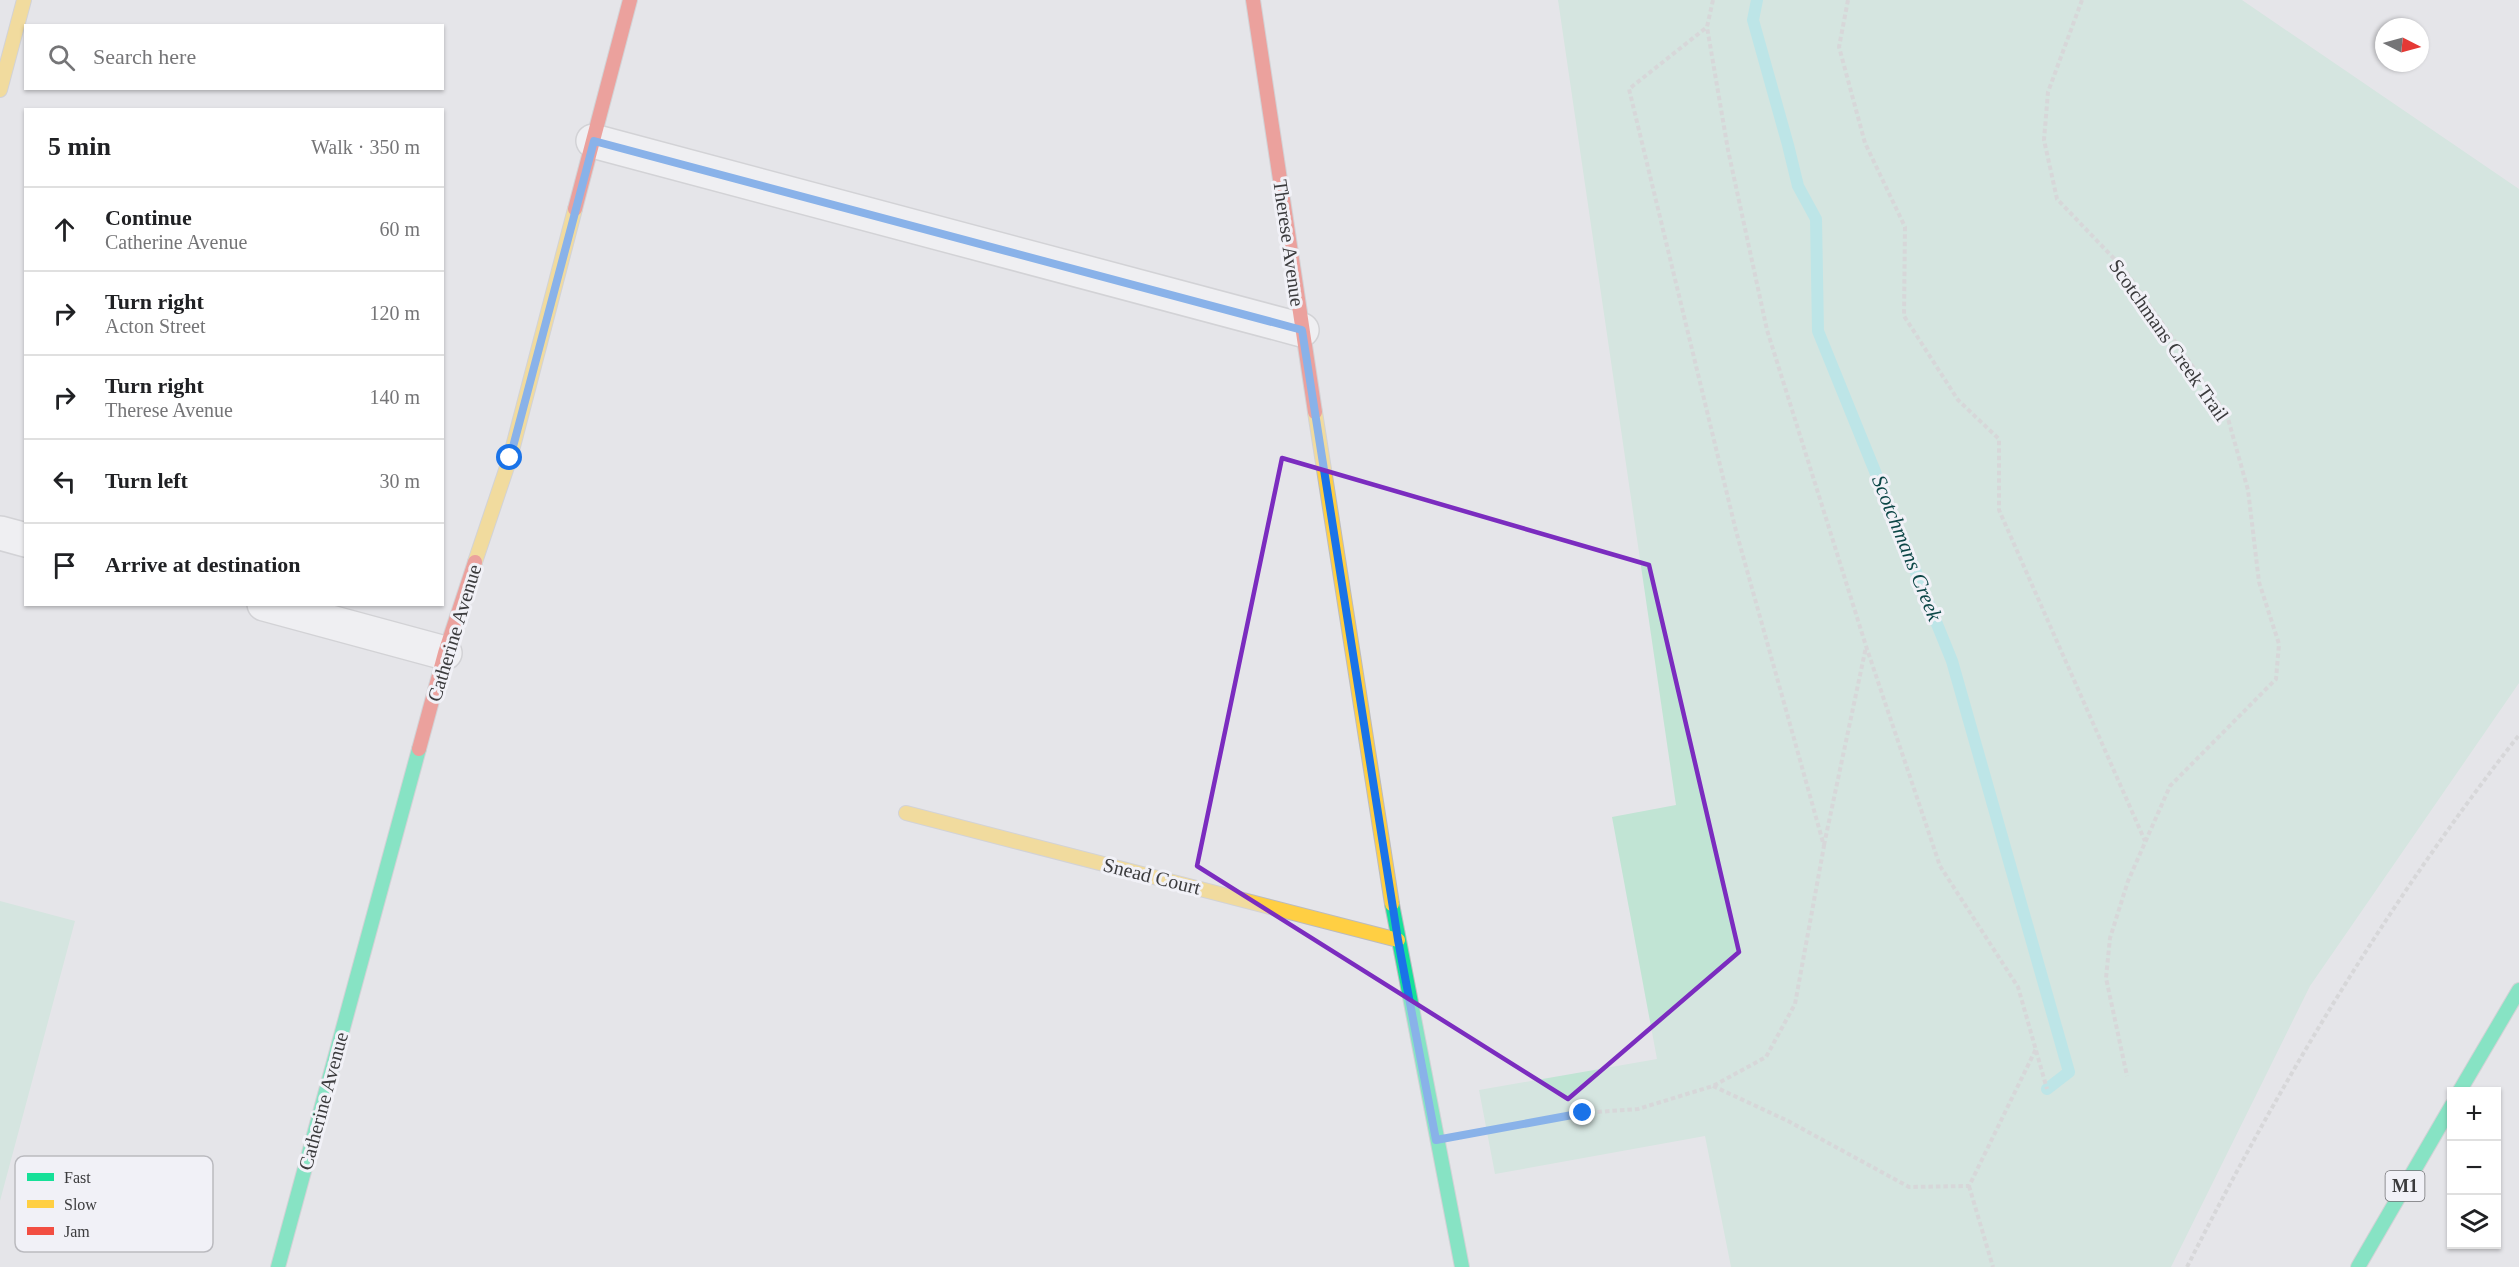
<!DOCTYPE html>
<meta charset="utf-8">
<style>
:root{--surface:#fff;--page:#f6f6f6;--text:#202124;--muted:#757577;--line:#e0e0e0}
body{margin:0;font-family:Georgia,serif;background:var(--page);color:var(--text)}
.controls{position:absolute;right:18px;bottom:18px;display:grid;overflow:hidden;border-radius:0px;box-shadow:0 2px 4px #0004}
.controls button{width:54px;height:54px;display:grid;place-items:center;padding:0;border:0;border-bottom:2px solid var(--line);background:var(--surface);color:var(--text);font:30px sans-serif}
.compass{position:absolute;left:2375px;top:18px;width:54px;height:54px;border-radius:50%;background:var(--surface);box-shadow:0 2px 4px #0004;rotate:96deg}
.stop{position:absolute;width:18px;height:18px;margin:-14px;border:4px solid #1a73e8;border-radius:50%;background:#fff}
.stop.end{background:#1a73e8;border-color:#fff;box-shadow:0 2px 6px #0008}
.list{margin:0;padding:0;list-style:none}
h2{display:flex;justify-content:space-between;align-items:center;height:78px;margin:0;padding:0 24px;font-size:26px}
h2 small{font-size:20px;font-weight:400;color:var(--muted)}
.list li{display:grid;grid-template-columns:39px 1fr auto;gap:18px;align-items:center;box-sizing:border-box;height:84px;padding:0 24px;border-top:2px solid var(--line)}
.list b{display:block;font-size:22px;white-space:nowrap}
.list p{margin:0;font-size:20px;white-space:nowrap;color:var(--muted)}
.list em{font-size:20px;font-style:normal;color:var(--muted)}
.icon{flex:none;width:33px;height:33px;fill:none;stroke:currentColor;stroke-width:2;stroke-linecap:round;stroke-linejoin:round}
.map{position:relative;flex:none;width:2519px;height:1267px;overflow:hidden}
.search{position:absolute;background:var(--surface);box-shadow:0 2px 4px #0004;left:24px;top:24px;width:420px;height:66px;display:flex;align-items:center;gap:15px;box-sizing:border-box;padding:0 21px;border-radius:0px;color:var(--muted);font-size:22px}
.panel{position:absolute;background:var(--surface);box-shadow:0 2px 4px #0004;left:24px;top:108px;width:420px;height:498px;border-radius:0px}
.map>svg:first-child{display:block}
.green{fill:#c1e4d4}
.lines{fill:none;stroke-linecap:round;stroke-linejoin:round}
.stream{stroke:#8de4e5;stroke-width:12}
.street-casing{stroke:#bbbbbe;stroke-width:36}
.fast-casing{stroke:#bbbbbe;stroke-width:16}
.slow-casing{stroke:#bbbbbe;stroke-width:16}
.jam-casing{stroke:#bbbbbe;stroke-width:16}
.path{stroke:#c6c6c6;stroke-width:4;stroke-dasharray:4.5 3;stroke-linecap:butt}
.street{stroke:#fbfbfc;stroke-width:33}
.fast{stroke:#16e098;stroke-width:14}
.slow{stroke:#ffcf43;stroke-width:14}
.jam{stroke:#f24e42;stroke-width:14}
.route{stroke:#1a73e8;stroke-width:8}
.marked{fill:none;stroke:#7b2cbf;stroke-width:4.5;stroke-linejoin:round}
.labels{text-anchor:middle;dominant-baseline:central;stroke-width:6;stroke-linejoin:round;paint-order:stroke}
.shield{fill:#f1f1f7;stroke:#727275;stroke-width:1.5}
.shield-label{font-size:18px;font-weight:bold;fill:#3b3b3d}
.street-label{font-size:20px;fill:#3b3b3d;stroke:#f1f1f7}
.water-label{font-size:21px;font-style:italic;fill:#0d4747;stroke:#f1f1f7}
.key{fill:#f1f1f7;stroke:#bababf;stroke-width:1.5}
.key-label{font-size:16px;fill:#3b3b3d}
</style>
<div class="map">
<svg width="2519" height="1267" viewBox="0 0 2519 1267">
<rect width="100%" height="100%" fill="#e5e5e9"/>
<path class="green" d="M1558 0H2242L2519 189V683L2310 986 2171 1267H1731L1705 1136 1495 1174 1479 1090 1657 1059 1612 817 1676 805Z
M0 901 75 921 0 1201Z"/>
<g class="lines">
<path class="stream" d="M1757 0 1753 20 1788 145 1798 186 1816 219 1818 331 1952 661 2069 1072 2047 1089"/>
<g class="street-casing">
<path id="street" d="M593 141 1302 330
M0 533 26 540
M264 604 445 653"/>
</g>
<g class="fast-casing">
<path id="fast" d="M1392 904 1462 1267
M2459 1092 2519 990
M278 1267 419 749
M2358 1267 2452 1105"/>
</g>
<g class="slow-casing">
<path id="slow" d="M0 90 24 0
M1315 412 1392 904
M475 562 510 458 575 209
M906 813 1398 940"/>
</g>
<g class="jam-casing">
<path id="jam" d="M1253 0 1315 412
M575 209 630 0
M419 749 445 653 475 562"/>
</g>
<path class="path" d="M1713 0 1707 27 1728 150 1767 330 1866 646 1940 866 2018 987 2047 1089
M1848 0 1839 47 1865 143 1905 227 1904 316 1958 400 1999 439V510L2145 841
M2082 0 2048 92 2044 140 2057 199 2124 269 2227 415 2248 490 2259 582 2279 644 2276 679 2170 786 2128 881 2110 938 2106 978 2127 1076
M1824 845 1866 647
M1713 1086 1788 1121 1909 1187 1969 1186 2036 1049
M1472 1134 1583 1113 1638 1109 1713 1086 1766 1057 1795 1004 1824 846 1736 531 1629 89 1707 27
M1969 1186 1993 1267
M2187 1267C2281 1081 2390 899 2519 735"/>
<use href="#street" class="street"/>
<use href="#fast" class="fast"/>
<use href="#slow" class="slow"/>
<use href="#jam" class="jam"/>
</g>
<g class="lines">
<path class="route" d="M510 458 594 141 1302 330 1398 940 1436 1140 1583 1113"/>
</g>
<path d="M0 0H2519V1267H0ZM1282 458 1649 565 1739 952 1568 1099 1197 866Z" fill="#e5e5e9" fill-opacity=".55" fill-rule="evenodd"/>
<path class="marked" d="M1282 458 1649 565 1739 952 1568 1099 1197 866Z"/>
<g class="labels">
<rect class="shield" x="2385.5" y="1171" width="39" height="30" rx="4.5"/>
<g class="shield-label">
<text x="2405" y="1186">M1</text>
</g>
<g class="street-label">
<text transform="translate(1289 243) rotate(82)">Therese Avenue</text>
<text transform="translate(2169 340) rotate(55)">Scotchmans Creek Trail</text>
<text transform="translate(454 633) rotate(-73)">Catherine Avenue</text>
<text transform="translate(1152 876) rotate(14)">Snead Court</text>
<text transform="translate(323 1101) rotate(-75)">Catherine Avenue</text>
</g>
<g class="water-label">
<text transform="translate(1907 548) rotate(68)">Scotchmans Creek</text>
</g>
</g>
<rect x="15" y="1156" width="198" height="96" rx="9" class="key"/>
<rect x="27" y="1173" width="27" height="8" fill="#16e098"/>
<rect x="27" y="1200" width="27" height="8" fill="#ffcf43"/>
<rect x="27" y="1227" width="27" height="8" fill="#f24e42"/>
<g class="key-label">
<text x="64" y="1183">Fast</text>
<text x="64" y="1210">Slow</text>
<text x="64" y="1237">Jam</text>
</g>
</svg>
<div class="controls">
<button>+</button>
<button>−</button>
<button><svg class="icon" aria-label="layers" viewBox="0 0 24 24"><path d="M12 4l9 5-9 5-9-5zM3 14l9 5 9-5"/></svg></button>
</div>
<svg class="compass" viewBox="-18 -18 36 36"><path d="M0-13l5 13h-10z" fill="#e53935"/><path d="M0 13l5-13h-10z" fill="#757577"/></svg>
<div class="stop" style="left:510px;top:458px"></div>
<div class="stop end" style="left:1583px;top:1113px"></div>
<div class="search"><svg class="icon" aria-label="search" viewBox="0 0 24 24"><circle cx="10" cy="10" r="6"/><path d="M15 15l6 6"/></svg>Search here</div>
<section class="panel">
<h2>5 min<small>Walk · 350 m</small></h2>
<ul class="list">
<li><svg class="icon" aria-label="ahead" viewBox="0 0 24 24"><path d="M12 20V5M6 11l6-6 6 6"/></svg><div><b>Continue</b><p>Catherine Avenue</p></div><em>60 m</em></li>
<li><svg class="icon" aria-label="right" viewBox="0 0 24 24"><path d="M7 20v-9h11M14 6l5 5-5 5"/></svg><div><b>Turn right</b><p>Acton Street</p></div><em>120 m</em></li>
<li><svg class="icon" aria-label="right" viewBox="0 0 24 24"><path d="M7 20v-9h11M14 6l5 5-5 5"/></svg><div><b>Turn right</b><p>Therese Avenue</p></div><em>140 m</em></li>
<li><svg class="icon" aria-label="left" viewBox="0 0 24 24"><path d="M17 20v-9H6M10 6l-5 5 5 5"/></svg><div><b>Turn left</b></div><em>30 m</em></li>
<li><svg class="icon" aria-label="arrive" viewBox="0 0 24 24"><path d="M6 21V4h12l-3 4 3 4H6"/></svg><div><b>Arrive at destination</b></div></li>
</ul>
</section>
</div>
